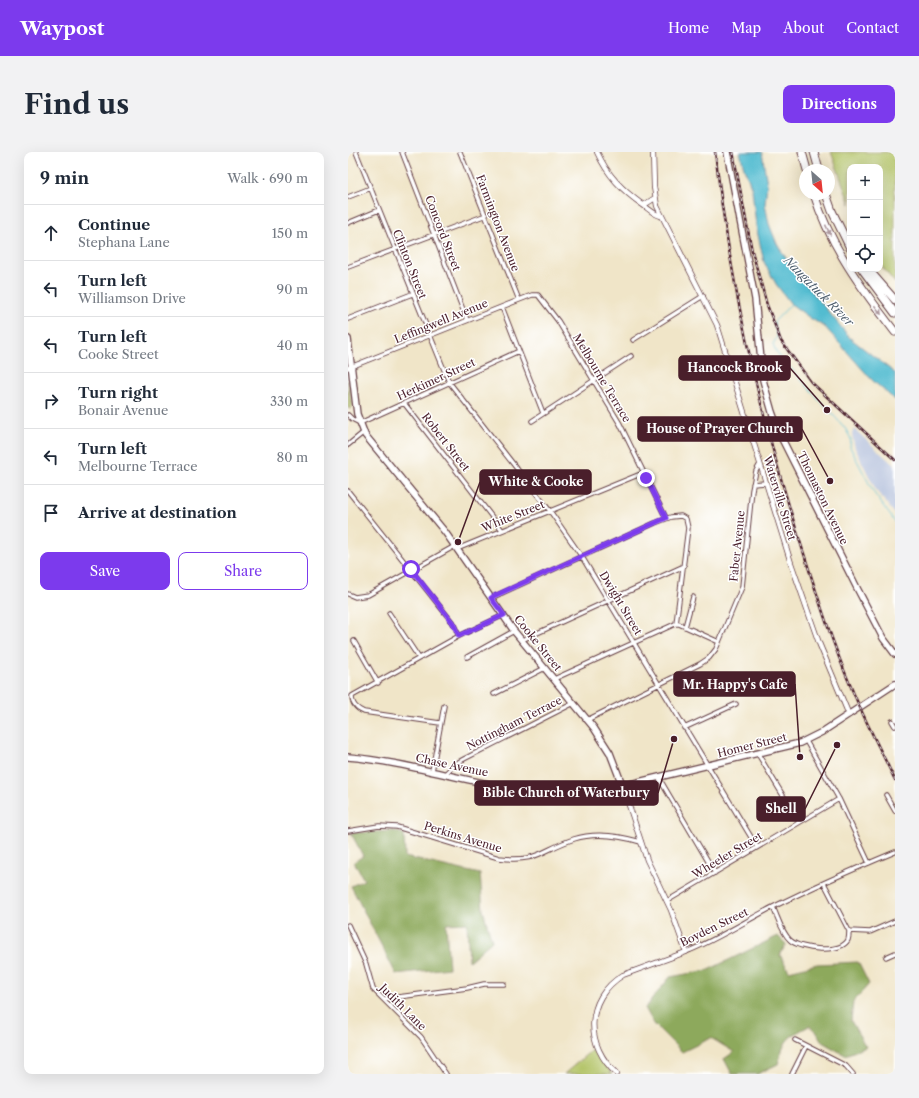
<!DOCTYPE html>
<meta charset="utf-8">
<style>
:root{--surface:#fff;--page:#f2f2f3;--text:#1f2937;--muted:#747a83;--line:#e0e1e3;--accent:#7c3aed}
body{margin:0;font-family:"Libre Caslon Text",serif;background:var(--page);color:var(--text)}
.controls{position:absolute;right:12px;top:12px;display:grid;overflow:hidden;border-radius:8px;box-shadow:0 4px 16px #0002}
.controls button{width:36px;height:36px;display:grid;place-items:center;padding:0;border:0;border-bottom:1px solid var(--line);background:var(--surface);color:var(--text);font:20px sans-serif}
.compass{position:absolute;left:451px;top:12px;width:36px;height:36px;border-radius:50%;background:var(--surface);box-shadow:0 4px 16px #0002;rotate:153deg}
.stop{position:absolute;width:12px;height:12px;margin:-9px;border:3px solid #7c3aed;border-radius:50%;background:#fff}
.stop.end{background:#7c3aed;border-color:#fff;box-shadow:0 1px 4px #0008}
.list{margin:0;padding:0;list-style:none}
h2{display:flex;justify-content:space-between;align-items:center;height:52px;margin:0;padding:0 16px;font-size:17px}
h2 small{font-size:13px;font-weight:400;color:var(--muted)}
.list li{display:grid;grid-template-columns:26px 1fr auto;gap:12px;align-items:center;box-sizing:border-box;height:56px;padding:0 16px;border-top:1px solid var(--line)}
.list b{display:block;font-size:15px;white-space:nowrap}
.list p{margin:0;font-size:13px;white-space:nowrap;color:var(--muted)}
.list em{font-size:13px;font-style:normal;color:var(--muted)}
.actions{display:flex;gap:8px;padding:12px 16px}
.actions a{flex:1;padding:9px 0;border:1px solid var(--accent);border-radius:8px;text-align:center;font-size:14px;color:var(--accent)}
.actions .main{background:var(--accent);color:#fff}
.icon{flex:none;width:22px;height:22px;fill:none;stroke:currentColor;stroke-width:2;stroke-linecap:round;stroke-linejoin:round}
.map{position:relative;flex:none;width:547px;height:922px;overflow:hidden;border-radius:8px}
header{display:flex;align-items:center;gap:24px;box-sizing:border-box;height:56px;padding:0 20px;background:var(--accent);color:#fff}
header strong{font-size:19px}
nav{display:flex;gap:22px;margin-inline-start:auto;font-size:14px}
.intro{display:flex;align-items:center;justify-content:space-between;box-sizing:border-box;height:96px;padding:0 24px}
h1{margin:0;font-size:28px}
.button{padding:10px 18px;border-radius:8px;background:var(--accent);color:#fff;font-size:14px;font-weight:700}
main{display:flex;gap:24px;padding:0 24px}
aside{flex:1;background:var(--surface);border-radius:8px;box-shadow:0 4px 16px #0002}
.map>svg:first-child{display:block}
.industrial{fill:#b9c5de}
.green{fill:#b2c366;stroke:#7e7148}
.forest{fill:#8da95b;stroke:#6c6443}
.water{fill:#53bcd0;stroke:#4e6e7e}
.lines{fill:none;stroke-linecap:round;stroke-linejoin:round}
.stream{stroke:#53bcd0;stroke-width:1}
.minor-casing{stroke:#633d43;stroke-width:5.5}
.tertiary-casing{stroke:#633d43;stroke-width:6}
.secondary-casing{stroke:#633d43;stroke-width:8}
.motorway-casing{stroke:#633d43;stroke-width:9}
.minor{stroke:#fff;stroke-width:3.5}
.tertiary{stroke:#fff;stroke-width:4.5}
.secondary{stroke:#fff;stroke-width:5.5}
.motorway{stroke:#fff;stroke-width:7}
.rail-casing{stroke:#4a1f2b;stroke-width:2.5}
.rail{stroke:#fff;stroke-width:1;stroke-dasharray:3;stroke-linecap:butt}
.oneway{fill:#ae9aa0}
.route{stroke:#7c3aed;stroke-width:5}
.labels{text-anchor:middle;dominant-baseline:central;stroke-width:3;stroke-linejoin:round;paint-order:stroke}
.street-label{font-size:11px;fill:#4a1f2b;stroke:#fff}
.water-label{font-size:12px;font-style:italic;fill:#4e5e6d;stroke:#fff}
.leader{fill:none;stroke:#4a1f2b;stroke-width:1.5}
.callout-dot{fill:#4a1f2b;stroke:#fff;stroke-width:1.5}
.callout{fill:#4a1f2b;stroke:#4a1f2b;stroke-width:1.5}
.callout-label{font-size:12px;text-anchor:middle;font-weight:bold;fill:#fff}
</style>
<header>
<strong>Waypost</strong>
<nav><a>Home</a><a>Map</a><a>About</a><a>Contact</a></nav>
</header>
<div class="intro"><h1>Find us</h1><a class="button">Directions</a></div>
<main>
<aside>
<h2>9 min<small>Walk · 690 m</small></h2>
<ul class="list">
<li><svg class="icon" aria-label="ahead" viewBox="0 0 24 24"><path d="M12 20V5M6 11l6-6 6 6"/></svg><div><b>Continue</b><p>Stephana Lane</p></div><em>150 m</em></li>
<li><svg class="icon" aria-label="left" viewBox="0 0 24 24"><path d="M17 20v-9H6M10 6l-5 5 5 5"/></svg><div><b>Turn left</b><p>Williamson Drive</p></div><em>90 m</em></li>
<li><svg class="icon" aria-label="left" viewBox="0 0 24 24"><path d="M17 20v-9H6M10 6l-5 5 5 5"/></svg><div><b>Turn left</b><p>Cooke Street</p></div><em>40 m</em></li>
<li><svg class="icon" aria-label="right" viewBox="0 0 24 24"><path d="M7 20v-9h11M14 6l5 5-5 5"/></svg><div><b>Turn right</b><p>Bonair Avenue</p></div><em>330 m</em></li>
<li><svg class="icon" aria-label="left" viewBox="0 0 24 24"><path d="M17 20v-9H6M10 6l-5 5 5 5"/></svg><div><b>Turn left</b><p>Melbourne Terrace</p></div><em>80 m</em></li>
<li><svg class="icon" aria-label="arrive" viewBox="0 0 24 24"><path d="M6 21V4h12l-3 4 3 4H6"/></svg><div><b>Arrive at destination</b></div></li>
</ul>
<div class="actions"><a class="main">Save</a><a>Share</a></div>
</aside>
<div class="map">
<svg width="547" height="922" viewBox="0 0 547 922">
<rect width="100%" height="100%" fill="#fff"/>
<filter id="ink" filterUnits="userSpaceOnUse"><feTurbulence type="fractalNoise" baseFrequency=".025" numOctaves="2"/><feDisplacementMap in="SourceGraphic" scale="8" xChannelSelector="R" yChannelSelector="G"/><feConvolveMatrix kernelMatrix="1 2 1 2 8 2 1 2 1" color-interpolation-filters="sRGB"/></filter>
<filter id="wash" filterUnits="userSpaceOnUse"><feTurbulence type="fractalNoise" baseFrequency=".012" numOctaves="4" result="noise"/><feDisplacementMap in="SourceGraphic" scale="16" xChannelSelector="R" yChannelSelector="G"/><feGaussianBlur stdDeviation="0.9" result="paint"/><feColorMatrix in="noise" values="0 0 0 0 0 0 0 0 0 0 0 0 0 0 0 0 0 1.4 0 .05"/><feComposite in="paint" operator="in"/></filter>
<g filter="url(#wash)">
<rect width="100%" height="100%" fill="#f0e5c8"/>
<path class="industrial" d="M506 277 547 314V362L528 338 507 296 504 282Z"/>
<path class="green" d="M483 0H547V131L532 112V15H502V52Z
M0 228 4 254 2 257 0 256Z
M246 896 264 922H216Z"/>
<path class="forest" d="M46 679 56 682 57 705 132 722 135 758 144 789 121 809 119 771 98 772 101 816 48 822 3 734 16 728 6 710 15 704 3 681Z
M430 784 438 792 432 803 441 819 469 812 510 810 521 832 505 850 503 869 518 895 497 903 474 890 468 879 461 874C438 886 437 887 430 912L409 922H384L376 907 386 900 363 886 334 900 306 872 297 856 322 825 360 818Z"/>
<path class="water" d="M392 0H414L419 32 417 52 421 72 429 92 441 111 502 186 547 221V248L524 228 477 175 462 166 443 152 428 132 416 110 408 74 404 37 396 16Z"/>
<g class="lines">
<path class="stream" d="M444 151 426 170 429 185 425 192 428 200 497 276 503 287 502 295 526 341 547 370"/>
</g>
</g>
<g filter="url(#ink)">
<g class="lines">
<g class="minor-casing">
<path id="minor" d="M8 0 101 230 202 359 234 405 409 695
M54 0 119 168
M112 0 171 148
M0 45 23 36
M0 71 31 58
M0 115 138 63
M154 155 195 261
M0 167 64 142
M285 188 355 144
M0 216 166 150 184 143H190L210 169 272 272 318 366
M56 251 154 378
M0 263 4 267 12 271 171 199
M184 269 283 204
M0 293 16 280
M405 332 417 331
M0 339 105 471 111 484
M109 397 295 321
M0 442 7 445 20 443 107 394
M143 446 307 371 323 365 333 364 338 367 340 376 328 472
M41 461 71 506
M337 475 345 445
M174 488 336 414
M6 489 30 531
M119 505 166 479
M206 527 327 472H331L371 490
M146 542 197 516
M239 568 352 512 361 506 368 497 394 435 404 338 408 319 412 312
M544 569 547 574
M92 571 16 560C9 557 4 553 4 544L111 484 156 463
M336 576 388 552
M458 589 491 647 521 711
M410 602 451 670
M84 619 96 554
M97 622 107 612 116 607 226 551
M311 626 367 721
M538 643 547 659
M0 679 31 674 49 675 151 706C190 711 193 698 226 687 247 680 273 684 293 690
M476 731 501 779
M319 749 491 647
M425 755C430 766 434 781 442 788 453 798 492 802 500 788 501 785 501 782 501 779L522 780 547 769
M0 773 18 812 25 837 73 885 98 922
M338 800C368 788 396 770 425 755 465 735 506 717 547 700
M538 805 547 801
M35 847 119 836 136 832H156
M447 888 498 914 505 922
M444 922 458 894"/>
</g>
<g class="tertiary-casing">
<path id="tertiary" d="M249 0C260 24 274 38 295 53 301 57 305 62 313 64
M305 0 306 35 309 54 369 173 443 411 471 491 501 563
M296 53 307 46
M269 922C237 894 236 847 275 823L338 800 323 758 299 708 275 635"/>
</g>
<g class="secondary-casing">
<path id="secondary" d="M379 0 407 147 415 228 424 260 434 287 510 438 535 486 547 502
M0 187 9 262 17 283 97 380 166 479 246 576 262 601 275 635
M0 605C85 612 167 651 253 639L452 591 474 580 547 532"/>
</g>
<g class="motorway-casing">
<path id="motorway" d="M454 0 459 18
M466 0 471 18
M466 42C482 94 514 137 547 180
M478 42 484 59 502 96
M514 117 547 161
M520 117 547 148"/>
</g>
<use href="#minor" class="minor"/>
<use href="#tertiary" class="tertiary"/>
<use href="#secondary" class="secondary"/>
<use href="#motorway" class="motorway"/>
<g class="rail-casing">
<path id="rail" d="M367 0C383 138 414 273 457 405 471 449 485 493 503 535 516 567 532 597 547 628
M385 0 404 99 419 153 433 189 463 230 547 308"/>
</g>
<use href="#rail" class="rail"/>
</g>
<defs><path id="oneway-solid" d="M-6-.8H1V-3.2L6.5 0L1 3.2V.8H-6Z"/></defs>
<g class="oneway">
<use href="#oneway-solid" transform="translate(480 78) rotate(65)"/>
<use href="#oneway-solid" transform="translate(530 158) rotate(53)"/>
</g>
</g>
<g class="lines" filter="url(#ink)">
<path class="route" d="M63 417 105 471 111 484 156 463 143 446 146 444 318 366 298 326"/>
</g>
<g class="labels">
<g class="street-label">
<text transform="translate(150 71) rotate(69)">Farmington Avenue</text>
<text transform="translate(95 81) rotate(69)">Concord Street</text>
<text transform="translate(62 112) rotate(68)">Clinton Street</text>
<text transform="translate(93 169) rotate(-22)">Leffingwell Avenue</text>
<text transform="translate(254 226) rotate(59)">Melbourne Terrace</text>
<text transform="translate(88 227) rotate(-25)">Herkimer Street</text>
<text transform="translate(98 290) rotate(52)">Robert Street</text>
<text transform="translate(432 346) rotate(73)">Waterville Street</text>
<text transform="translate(475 346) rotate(64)">Thomaston Avenue</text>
<text transform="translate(165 364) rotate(-22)">White Street</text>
<text transform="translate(389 394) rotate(-84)">Faber Avenue</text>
<text transform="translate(273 451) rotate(59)">Dwight Street</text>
<text transform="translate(190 491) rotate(51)">Cooke Street</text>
<text transform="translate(166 571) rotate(-27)">Nottingham Terrace</text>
<text transform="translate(404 593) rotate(-14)">Homer Street</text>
<text transform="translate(104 613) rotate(12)">Chase Avenue</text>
<text transform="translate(115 685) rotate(17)">Perkins Avenue</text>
<text transform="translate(379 703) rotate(-31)">Wheeler Street</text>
<text transform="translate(366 775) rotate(-26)">Boyden Street</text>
<text transform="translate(55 855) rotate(45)">Judith Lane</text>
</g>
<g class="water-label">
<text transform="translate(471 139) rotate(45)">Naugatuck River</text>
</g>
</g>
<path class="leader" d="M479 258L442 216M482 329L454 277M110 390L132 330M452 605L447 532M326 587L310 641M489 593L457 657"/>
<g class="callout-dot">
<circle cx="479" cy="258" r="4"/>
<circle cx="482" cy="329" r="4"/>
<circle cx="110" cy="390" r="4"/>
<circle cx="452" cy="605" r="4"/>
<circle cx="326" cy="587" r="4"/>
<circle cx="489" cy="593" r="4"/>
</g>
<g class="callout">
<rect x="331" y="204" width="111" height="24" rx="4"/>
<rect x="290" y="265" width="164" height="24" rx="4"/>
<rect x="132" y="318" width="111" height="24" rx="4"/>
<rect x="326" y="520" width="121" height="24" rx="4"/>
<rect x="127" y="629" width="183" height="24" rx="4"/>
<rect x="409" y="645" width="48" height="24" rx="4"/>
</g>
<g class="callout-label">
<text x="387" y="220">Hancock Brook</text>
<text x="372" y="281">House of Prayer Church</text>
<text x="188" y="334">White &amp; Cooke</text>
<text x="387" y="537">Mr. Happy's Cafe</text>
<text x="218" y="645">Bible Church of Waterbury</text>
<text x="433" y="661">Shell</text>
</g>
</svg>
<div class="controls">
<button>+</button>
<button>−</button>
<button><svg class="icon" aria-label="locate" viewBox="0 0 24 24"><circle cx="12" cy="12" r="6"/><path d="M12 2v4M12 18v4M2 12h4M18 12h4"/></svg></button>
</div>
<svg class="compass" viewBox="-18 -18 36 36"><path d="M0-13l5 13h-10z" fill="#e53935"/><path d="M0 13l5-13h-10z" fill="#747a83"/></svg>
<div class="stop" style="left:63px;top:417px"></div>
<div class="stop end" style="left:298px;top:326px"></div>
</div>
</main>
